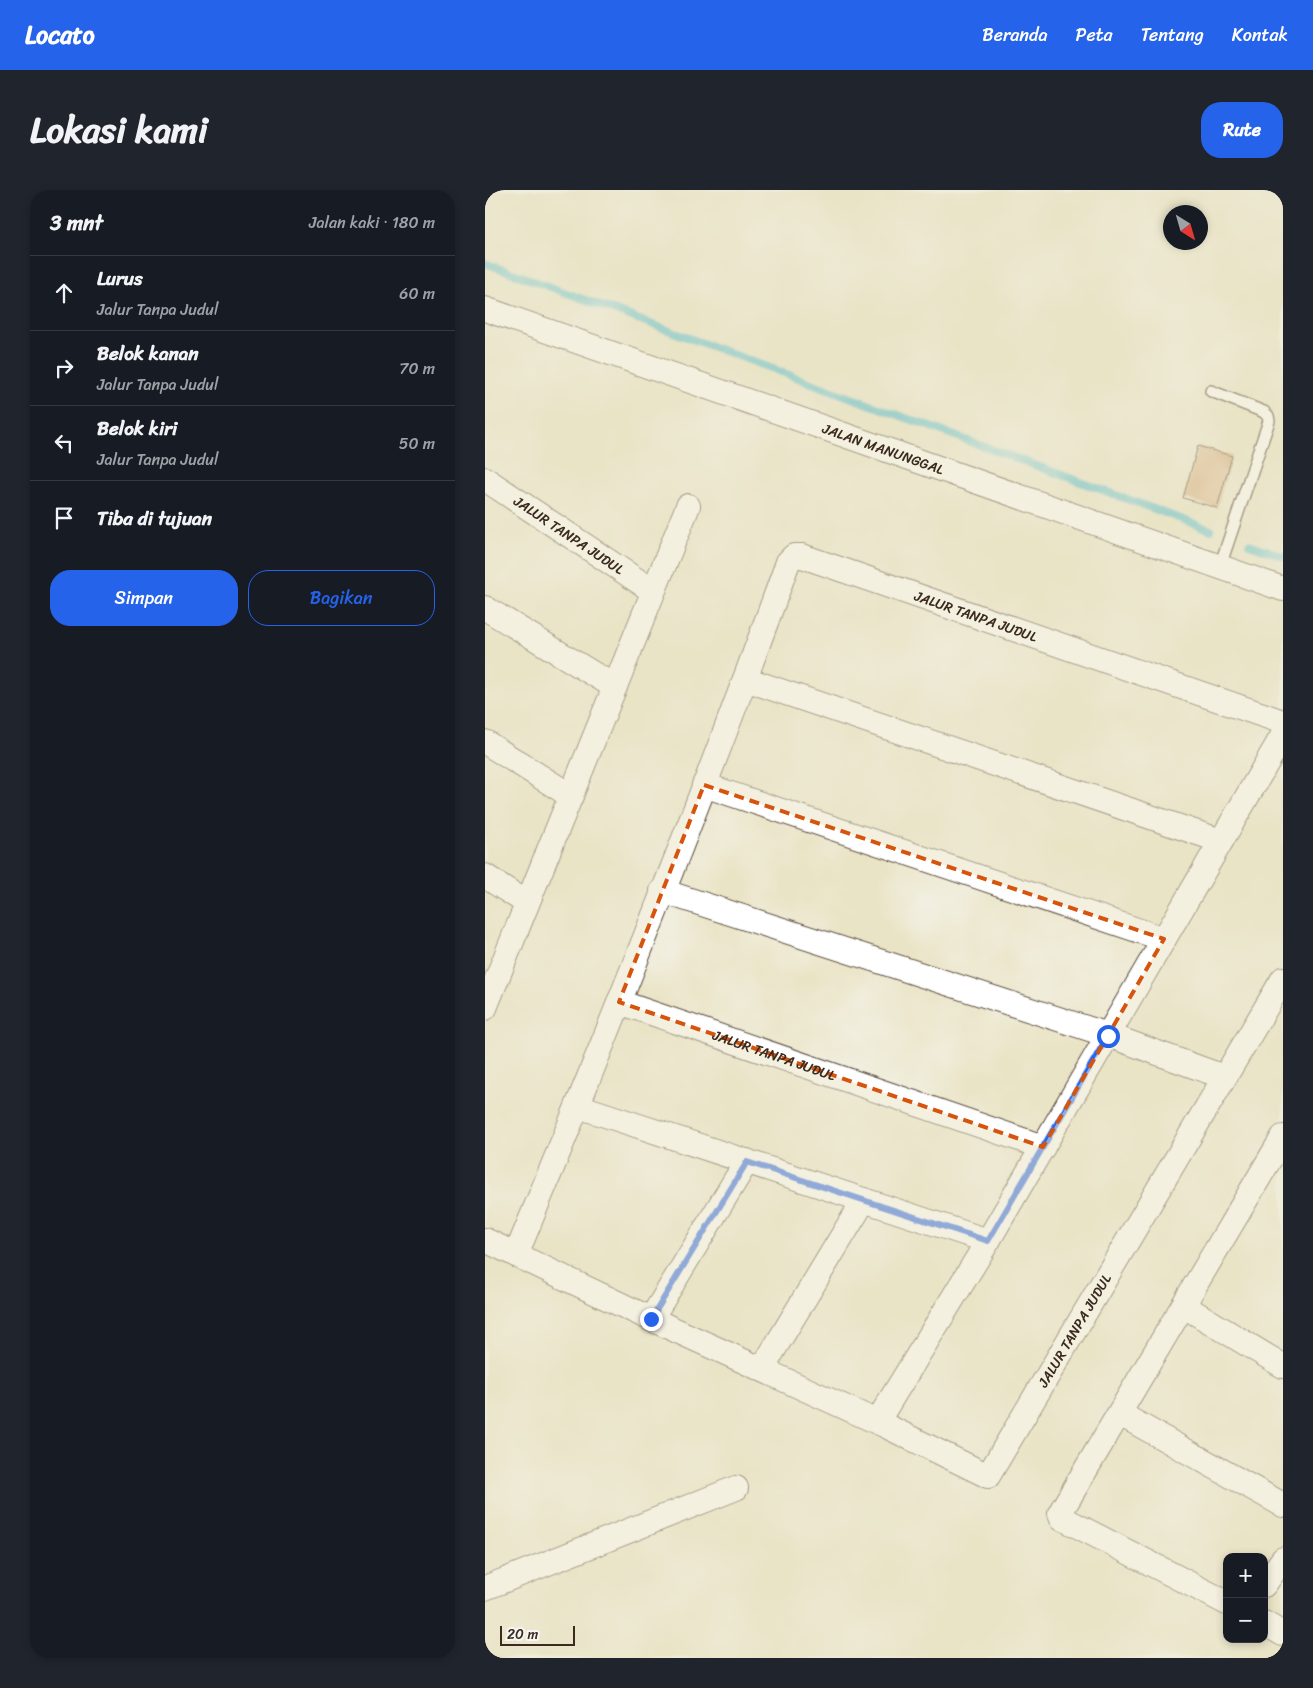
<!DOCTYPE html>
<html lang="id">
<meta charset="utf-8">
<style>
:root{--surface:#171b24;--page:#20242c;--text:#f1f3f6;--muted:#9ea1a6;--line:#363941;--accent:#2563eb}
body{margin:0;font-family:Sriracha,sans-serif;background:var(--page);color:var(--text)}
.controls{position:absolute;right:15px;bottom:15px;display:grid;overflow:hidden;border-radius:10px;box-shadow:0 2px 8px #0003}
.controls button{width:45px;height:45px;display:grid;place-items:center;padding:0;border:0;border-bottom:1px solid var(--line);background:var(--surface);color:var(--text);font:25px sans-serif}
.compass{position:absolute;left:678px;top:15px;width:45px;height:45px;border-radius:50%;background:var(--surface);box-shadow:0 2px 8px #0003;rotate:143deg}
.scale{position:absolute;left:15px;bottom:12px;width:75px;box-sizing:border-box;padding-left:5px;border:2px solid #3b2a1e;border-top:0;font-size:14px;line-height:18px;white-space:nowrap;color:#3b2a1e;-webkit-text-stroke:4px #f6f6f2;paint-order:stroke}
.stop{position:absolute;width:15px;height:15px;margin:-11px;border:4px solid #2563eb;border-radius:50%;background:#fff}
.stop.end{background:#2563eb;border-color:#fff;box-shadow:0 1px 5px #0008}
.list{margin:0;padding:0;list-style:none}
h2{display:flex;justify-content:space-between;align-items:center;height:65px;margin:0;padding:0 20px;font-size:21px}
h2 small{font-size:16px;font-weight:400;color:var(--muted)}
.list li{display:grid;grid-template-columns:32px 1fr auto;gap:15px;align-items:center;box-sizing:border-box;height:75px;padding:0 20px;border-top:1px solid var(--line)}
.list b{display:block;font-size:19px;white-space:nowrap}
.list p{margin:0;font-size:16px;white-space:nowrap;color:var(--muted)}
.list em{font-size:16px;font-style:normal;color:var(--muted)}
.actions{display:flex;gap:10px;padding:15px 20px}
.actions a{flex:1;padding:11px 0;border:1px solid var(--accent);border-radius:20px;text-align:center;font-size:18px;color:var(--accent)}
.actions .main{background:var(--accent);color:#fff}
.icon{flex:none;width:28px;height:28px;fill:none;stroke:currentColor;stroke-width:2;stroke-linecap:round;stroke-linejoin:round}
.map{position:relative;flex:none;width:798px;height:1468px;overflow:hidden;border-radius:20px}
header{display:flex;align-items:center;gap:30px;box-sizing:border-box;height:70px;padding:0 25px;background:var(--accent);color:#fff}
header strong{font-size:24px}
nav{display:flex;gap:28px;margin-inline-start:auto;font-size:18px}
.intro{display:flex;align-items:center;justify-content:space-between;box-sizing:border-box;height:120px;padding:0 30px}
h1{margin:0;font-size:35px}
.button{padding:12px 22px;border-radius:20px;background:var(--accent);color:#fff;font-size:18px;font-weight:700}
main{display:flex;gap:30px;padding:0 30px}
aside{flex:1;background:var(--surface);border-radius:20px;box-shadow:0 2px 8px #0003}
.map>svg:first-child{display:block}
.lines{fill:none;stroke-linecap:round;stroke-linejoin:round}
.stream{stroke:#50bbcd;stroke-width:8}
.building{fill:#d5a573}
.service-casing{stroke:#554637;stroke-width:14}
.minor-casing{stroke:#554637;stroke-width:26}
.service{stroke:#fff;stroke-width:11}
.minor{stroke:#fff;stroke-width:24}
.route{stroke:#2563eb;stroke-width:6}
.marked{fill:none;stroke:#d7540e;stroke-width:4;stroke-dasharray:10 6;stroke-linejoin:round}
.labels{text-anchor:middle;dominant-baseline:central;stroke-width:5;stroke-linejoin:round;paint-order:stroke}
.street-label{font-size:14px;fill:#3b2a1e;stroke:#f6f6f2}
</style>
<header>
<strong>Locato</strong>
<nav><a>Beranda</a><a>Peta</a><a>Tentang</a><a>Kontak</a></nav>
</header>
<div class="intro"><h1>Lokasi kami</h1><a class="button">Rute</a></div>
<main>
<aside>
<h2>3 mnt<small>Jalan kaki · 180 m</small></h2>
<ul class="list">
<li><svg class="icon" aria-label="ahead" viewBox="0 0 24 24"><path d="M12 20V5M6 11l6-6 6 6"/></svg><div><b>Lurus</b><p>Jalur Tanpa Judul</p></div><em>60 m</em></li>
<li><svg class="icon" aria-label="right" viewBox="0 0 24 24"><path d="M7 20v-9h11M14 6l5 5-5 5"/></svg><div><b>Belok kanan</b><p>Jalur Tanpa Judul</p></div><em>70 m</em></li>
<li><svg class="icon" aria-label="left" viewBox="0 0 24 24"><path d="M17 20v-9H6M10 6l-5 5 5 5"/></svg><div><b>Belok kiri</b><p>Jalur Tanpa Judul</p></div><em>50 m</em></li>
<li><svg class="icon" aria-label="arrive" viewBox="0 0 24 24"><path d="M6 21V4h12l-3 4 3 4H6"/></svg><div><b>Tiba di tujuan</b></div></li>
</ul>
<div class="actions"><a class="main">Simpan</a><a>Bagikan</a></div>
</aside>
<div class="map">
<svg width="798" height="1468" viewBox="0 0 798 1468">
<rect width="100%" height="100%" fill="#f6f6f2"/>
<filter id="ink" filterUnits="userSpaceOnUse"><feTurbulence type="fractalNoise" baseFrequency=".02" numOctaves="2"/><feDisplacementMap in="SourceGraphic" scale="10" xChannelSelector="R" yChannelSelector="G"/><feConvolveMatrix kernelMatrix="1 2 1 2 8 2 1 2 1" color-interpolation-filters="sRGB"/></filter>
<filter id="wash" filterUnits="userSpaceOnUse"><feTurbulence type="fractalNoise" baseFrequency=".0096" numOctaves="4" result="noise"/><feDisplacementMap in="SourceGraphic" scale="20" xChannelSelector="R" yChannelSelector="G"/><feGaussianBlur stdDeviation="1.12" result="paint"/><feColorMatrix in="noise" values="0 0 0 0 0 0 0 0 0 0 0 0 0 0 0 0 0 1.4 0 .05"/><feComposite in="paint" operator="in"/></filter>
<g filter="url(#wash)">
<rect width="100%" height="100%" fill="#eae4c6"/>
<g class="lines">
<path class="stream" d="M0 73 726 340
M764 354 798 366"/>
</g>
<g id="blocks">
<path class="building" d="M713 256 747 266 732 318 698 308Z"/>
</g>
</g>
<g filter="url(#ink)">
<use href="#blocks" fill-opacity="0" stroke="#554637" stroke-width="1"/>
<g class="lines">
<g class="service-casing">
<path id="service" d="M726 201 779 222 783 226 784 231 735 376"/>
</g>
<g class="minor-casing">
<g id="minor">
<path id="s1" d="M0 119 798 399"/>
<path id="s2" d="M0 289 168 401"/>
<path d="M0 418 130 497"/>
<path d="M260 489 736 651"/>
<path d="M0 552 86 606"/>
<path d="M219 595 679 749"/>
<path d="M0 686 42 713"/>
<path d="M177 701 623 845 739 887"/>
<path id="s3" d="M134 812 558 957"/>
<path d="M0 818 203 316"/>
<path d="M93 916 503 1051"/>
<path id="s4" d="M0 1050 166 1129 399 1235 503 1286 798 789"/>
<path id="s5" d="M31 1065C126 836 219 605 303 372L309 366H317L798 532"/>
<path d="M699 1116 798 1176"/>
<path d="M166 1129 262 971"/>
<path d="M277 1179 379 1010"/>
<path d="M635 1224 798 1315"/>
<path d="M392 1232 503 1051 798 545"/>
<path d="M779 1395 798 1369"/>
<path d="M0 1398 251 1298"/>
<path d="M742 1413 577 1328 575 1323 798 947"/>
<path d="M779 1433 798 1444"/>
</g>
</g>
<use href="#service" class="service"/>
<use href="#minor" class="minor"/>
</g>
</g>
<g class="lines" filter="url(#ink)">
<path class="route" d="M166 1129 262 972 503 1051 623 846"/>
</g>
<path d="M0 0H798V1468H0ZM219 595 679 749 558 957 134 812Z" fill="#eae4c6" fill-opacity=".55" fill-rule="evenodd"/>
<path class="marked" d="M219 595 679 749 558 957 134 812Z"/>
<g class="labels">
<g class="street-label">
<text stroke="none"><textPath href="#s1" startOffset="422">JALAN MANUNGGAL</textPath></text>
<text stroke="none"><textPath href="#s2" startOffset="101">JALUR TANPA JUDUL</textPath></text>
<text stroke="none"><textPath href="#s5" startOffset="945">JALUR TANPA JUDUL</textPath></text>
<text stroke="none"><textPath href="#s3" startOffset="164">JALUR TANPA JUDUL</textPath></text>
<text stroke="none"><textPath href="#s4" startOffset="725">JALUR TANPA JUDUL</textPath></text>
</g>
</g>
</svg>
<div class="controls">
<button>+</button>
<button>−</button>
</div>
<svg class="compass" viewBox="-18 -18 36 36"><path d="M0-13l5 13h-10z" fill="#e53935"/><path d="M0 13l5-13h-10z" fill="#9ea1a6"/></svg>
<div class="scale">20 m</div>
<div class="stop" style="left:623px;top:846px"></div>
<div class="stop end" style="left:166px;top:1129px"></div>
</div>
</main>
